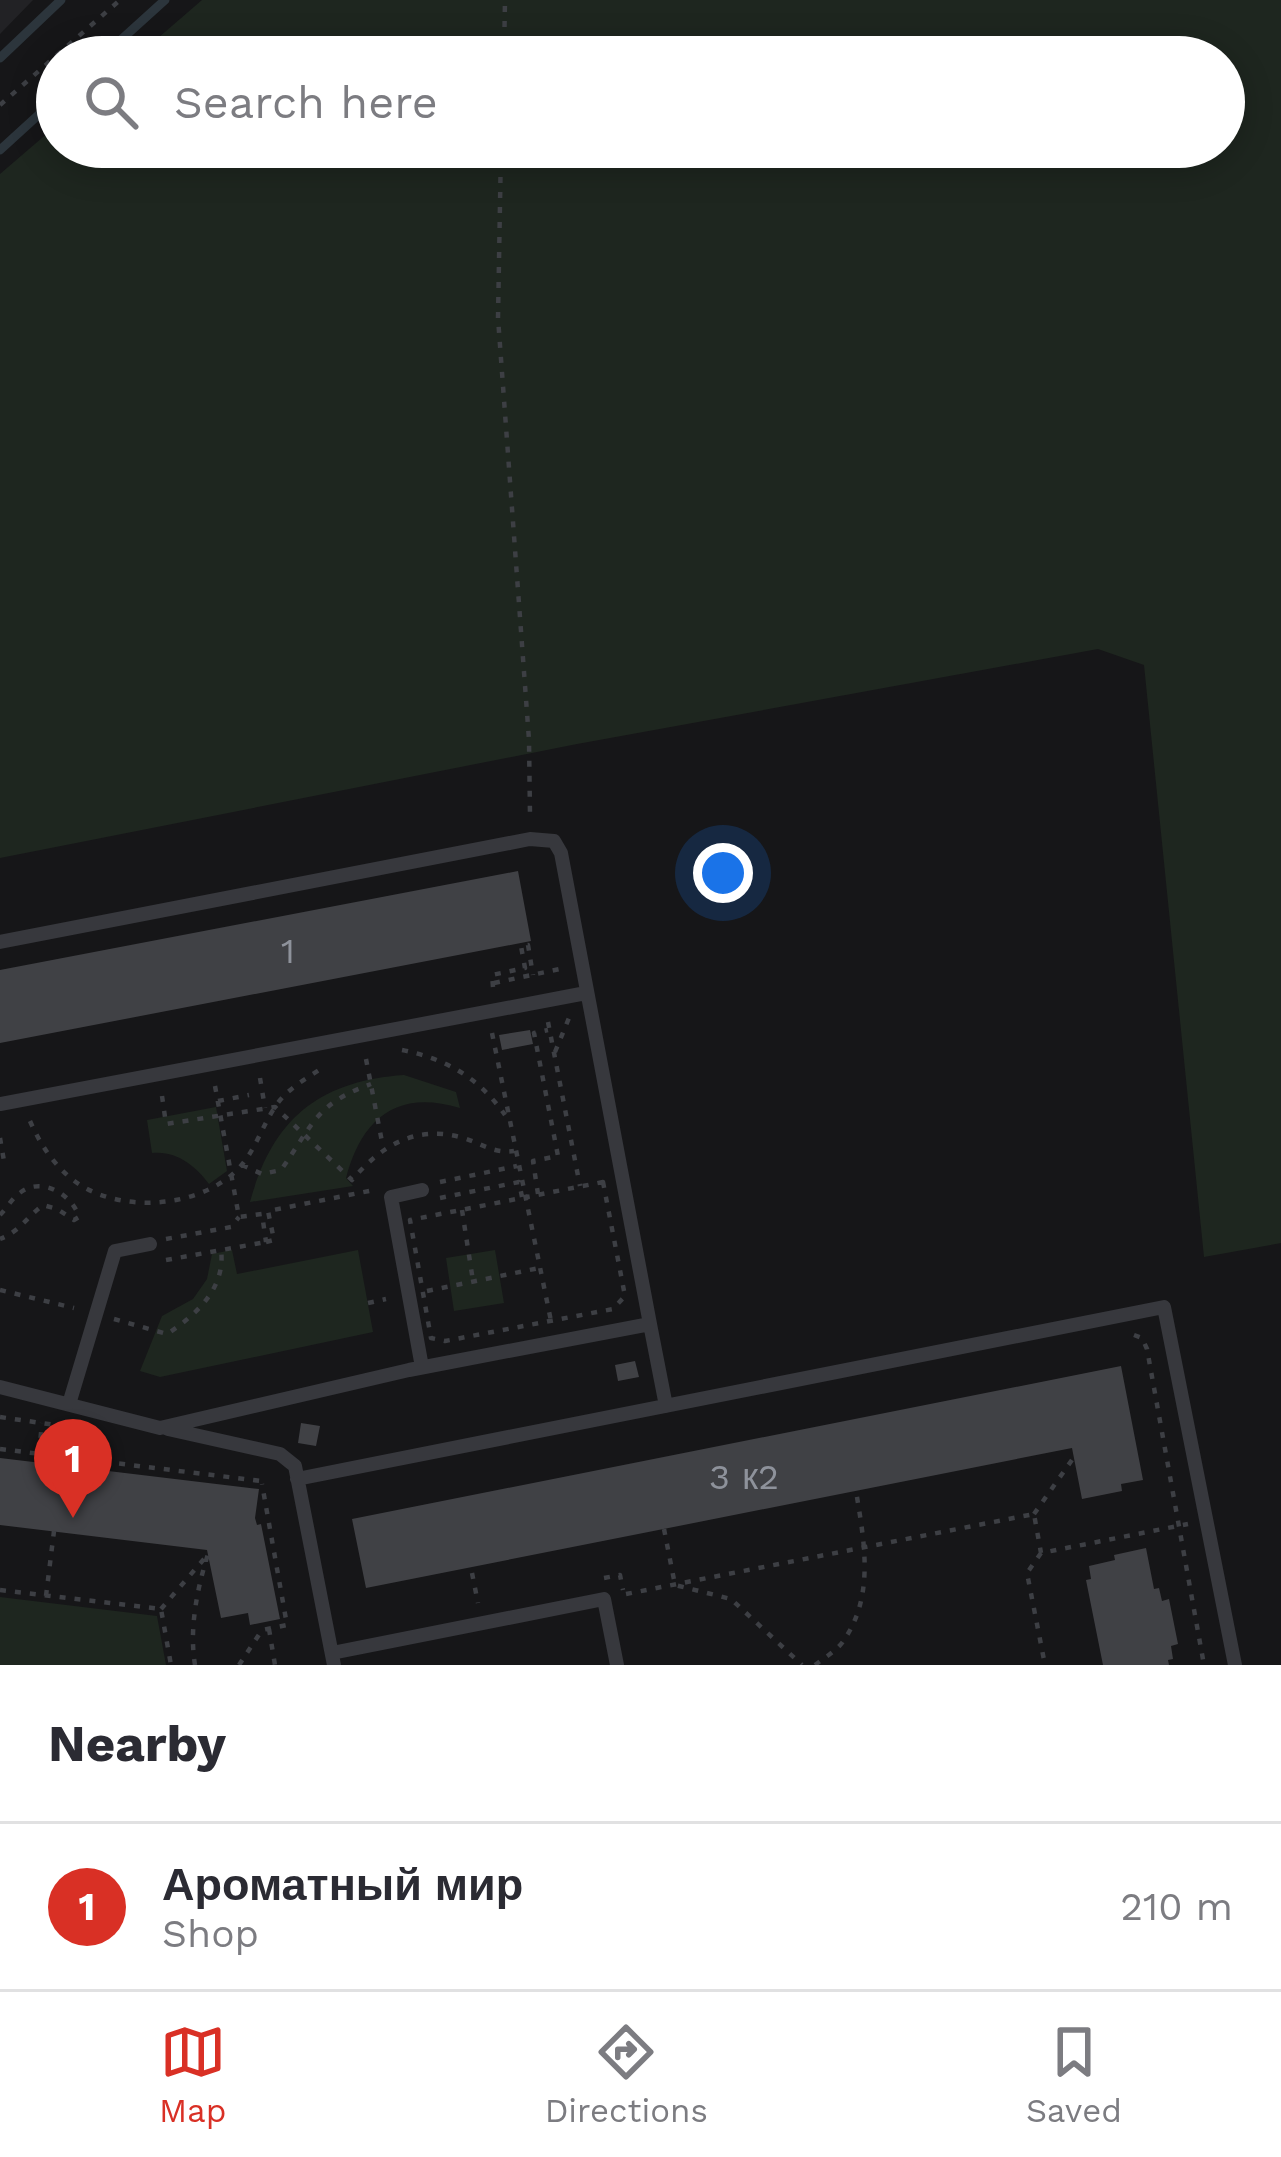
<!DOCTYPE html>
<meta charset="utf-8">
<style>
:root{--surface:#fff;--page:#f7f7f7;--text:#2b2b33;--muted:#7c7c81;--line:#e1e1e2;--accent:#d93025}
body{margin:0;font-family:"Work Sans",sans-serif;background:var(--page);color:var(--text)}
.you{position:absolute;left:723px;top:873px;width:42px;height:42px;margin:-30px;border:9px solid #fff;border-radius:50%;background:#1a73e8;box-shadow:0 0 0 18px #1a73e833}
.badge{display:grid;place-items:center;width:78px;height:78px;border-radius:50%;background:var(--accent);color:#fff;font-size:39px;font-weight:700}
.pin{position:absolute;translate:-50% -99px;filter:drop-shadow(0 3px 6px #0008)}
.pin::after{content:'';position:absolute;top:63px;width:42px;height:36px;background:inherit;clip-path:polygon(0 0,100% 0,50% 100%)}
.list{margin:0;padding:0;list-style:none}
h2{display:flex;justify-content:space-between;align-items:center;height:156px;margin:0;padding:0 48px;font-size:51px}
h2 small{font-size:39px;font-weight:400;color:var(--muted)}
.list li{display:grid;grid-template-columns:78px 1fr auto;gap:36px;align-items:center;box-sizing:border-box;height:168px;padding:0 48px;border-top:3px solid var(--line)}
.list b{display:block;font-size:45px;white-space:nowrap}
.list p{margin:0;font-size:39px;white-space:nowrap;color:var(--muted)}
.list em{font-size:39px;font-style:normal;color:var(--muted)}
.icon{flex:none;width:66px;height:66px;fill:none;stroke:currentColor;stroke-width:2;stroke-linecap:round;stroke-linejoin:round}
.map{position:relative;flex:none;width:1281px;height:1665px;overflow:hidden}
.search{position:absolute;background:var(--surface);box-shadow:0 6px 30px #0003;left:36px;right:36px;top:36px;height:132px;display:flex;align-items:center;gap:30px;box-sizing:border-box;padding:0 42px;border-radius:66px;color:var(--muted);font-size:45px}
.sheet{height:324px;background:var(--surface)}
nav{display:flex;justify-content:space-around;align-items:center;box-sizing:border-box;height:168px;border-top:3px solid var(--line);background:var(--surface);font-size:33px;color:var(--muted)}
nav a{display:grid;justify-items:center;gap:6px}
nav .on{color:var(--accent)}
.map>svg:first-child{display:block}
.built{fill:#222225}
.green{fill:#1e261f}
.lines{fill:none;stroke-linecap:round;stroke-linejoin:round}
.stream{stroke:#2c353c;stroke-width:9}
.building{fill:#404145}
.path{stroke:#3d3f44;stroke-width:4.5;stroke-dasharray:6 9;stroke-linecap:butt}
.lane{stroke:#37383d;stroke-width:14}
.labels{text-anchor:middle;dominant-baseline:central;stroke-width:12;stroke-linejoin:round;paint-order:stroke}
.number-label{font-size:36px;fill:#8e929b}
</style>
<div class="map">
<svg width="1281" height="1665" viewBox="0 0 1281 1665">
<rect width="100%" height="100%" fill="#161618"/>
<path class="built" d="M0 0H33L0 34Z"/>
<path class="green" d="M202 0H1281V1243L1204 1257 1144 665 1098 649 577 744 0 858V174L57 125V147H1224V57H136Z
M404 1075 456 1092 460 1108C397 1089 362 1118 346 1178L353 1186 250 1202C272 1120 318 1081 404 1075Z
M216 1107 227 1171 209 1184C196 1166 176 1150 152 1153L147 1120Z
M232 1250 237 1274 358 1250 373 1332 160 1377 140 1371 162 1316 193 1299 207 1279 212 1254Z
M495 1250 504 1303 454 1311 446 1258Z
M0 1597 157 1616 166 1665H0Z"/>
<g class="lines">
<path class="stream" d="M102 57 165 0
M0 58 61 0
M0 150 57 98"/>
</g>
<path class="building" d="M518 871 531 941 0 1043V970Z
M530 1030 533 1044 502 1050 499 1035Z
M635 1361 639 1377 618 1381 615 1365Z
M1121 1366 1143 1480 1121 1484 1122 1491 1082 1499 1072 1448 366 1588 352 1519Z
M301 1423 320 1426 316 1446 298 1443Z
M0 1458 259 1489 255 1518 257 1525 261 1524 280 1619 250 1625 248 1613 221 1618 207 1550 0 1525Z
M1146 1548 1154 1589 1159 1588 1162 1601 1169 1599 1178 1644 1171 1646 1173 1659 1168 1660 1169 1665H1103L1086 1580 1091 1579 1089 1566 1115 1560 1114 1555Z"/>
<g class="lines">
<path class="path" d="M504 57 505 0
M0 105 120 0
M501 147 498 318 529 740 530 816
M494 983 560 969
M493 987 492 975 525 968 521 946 528 945 533 975
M548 1022 580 1186
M492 1033 551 1321
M402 1050C447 1059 479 1078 505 1115
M555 1052 569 1018
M366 1059 383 1147
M260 1078 265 1108
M215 1086 239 1217 262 1214 266 1242
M162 1096 166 1124 275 1107 352 1180C380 1147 414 1125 460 1137 480 1142 492 1154 514 1151
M218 1101 249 1095
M30 1121C40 1144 53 1164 73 1180 117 1214 198 1209 237 1170 255 1152 261 1128 275 1107 287 1088 308 1078 325 1066
M0 1138 4 1161H0
M242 1165 262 1174 281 1170C313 1125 315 1104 371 1084
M440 1182 517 1166
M603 1182 625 1296 613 1309 445 1341 431 1338 410 1220Z
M538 1194 533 1161 558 1156 534 1033 548 1030
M440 1198 519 1182 522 1197
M462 1210 473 1281
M0 1215C7 1208 12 1198 21 1192 43 1176 73 1196 79 1217L74 1220 57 1209 43 1205C27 1217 19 1232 0 1239
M166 1239 231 1227 239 1217
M266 1242 274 1240 268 1211 374 1190
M166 1260 266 1242
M0 1290 74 1308
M427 1291 539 1268
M368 1303 386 1299
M114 1319 167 1334C196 1315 226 1288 221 1250
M1134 1335 1142 1338 1147 1349 1204 1665
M0 1417 55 1425
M0 1449 261 1481
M39 1453 42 1423
M63 1457 67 1427
M101 1461 103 1437
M1034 1514 1074 1457
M664 1529 675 1585 731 1599 802 1665
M1041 1553 1027 1573 1045 1665
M472 1573 478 1603
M604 1578 620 1575 623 1590
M0 1590 161 1609 171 1665
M626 1594 1034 1514 1041 1553 1188 1524
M46 1596 54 1531
M161 1609 204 1559
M269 1629 275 1665
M195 1665C189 1629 197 1589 208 1554
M239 1665 262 1630 287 1625 262 1484
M815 1665C824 1658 838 1650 844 1640 875 1595 864 1540 856 1491"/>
<path class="lane" d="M0 942 530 839 554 841 561 853 650 1324 409 1370 160 1428 0 1387
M0 1104 586 993
M650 1324 666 1406
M422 1367 391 1197 422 1190
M69 1404 115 1251 150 1244
M168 1429 280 1454 295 1466 334 1665
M297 1479 1164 1307 1235 1665
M332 1653 604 1599 617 1665"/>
</g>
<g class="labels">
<g class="number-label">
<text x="288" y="951">1</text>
<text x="744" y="1477">3 к2</text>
</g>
</g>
</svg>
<div class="you"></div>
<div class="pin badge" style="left:73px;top:1518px">1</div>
<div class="search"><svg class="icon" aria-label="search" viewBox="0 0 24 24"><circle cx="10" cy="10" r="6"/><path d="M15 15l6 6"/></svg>Search here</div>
</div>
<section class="sheet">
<h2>Nearby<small></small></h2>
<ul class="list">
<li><span class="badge">1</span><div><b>Ароматный мир</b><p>Shop</p></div><em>210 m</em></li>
</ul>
</section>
<nav>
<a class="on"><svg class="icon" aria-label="map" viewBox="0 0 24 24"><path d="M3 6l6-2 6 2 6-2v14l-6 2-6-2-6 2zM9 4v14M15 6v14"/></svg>Map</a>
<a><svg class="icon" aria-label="directions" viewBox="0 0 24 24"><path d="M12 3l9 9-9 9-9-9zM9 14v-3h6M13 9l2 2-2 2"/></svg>Directions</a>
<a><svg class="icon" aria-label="saved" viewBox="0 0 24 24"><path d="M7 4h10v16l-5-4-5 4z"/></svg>Saved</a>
</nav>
